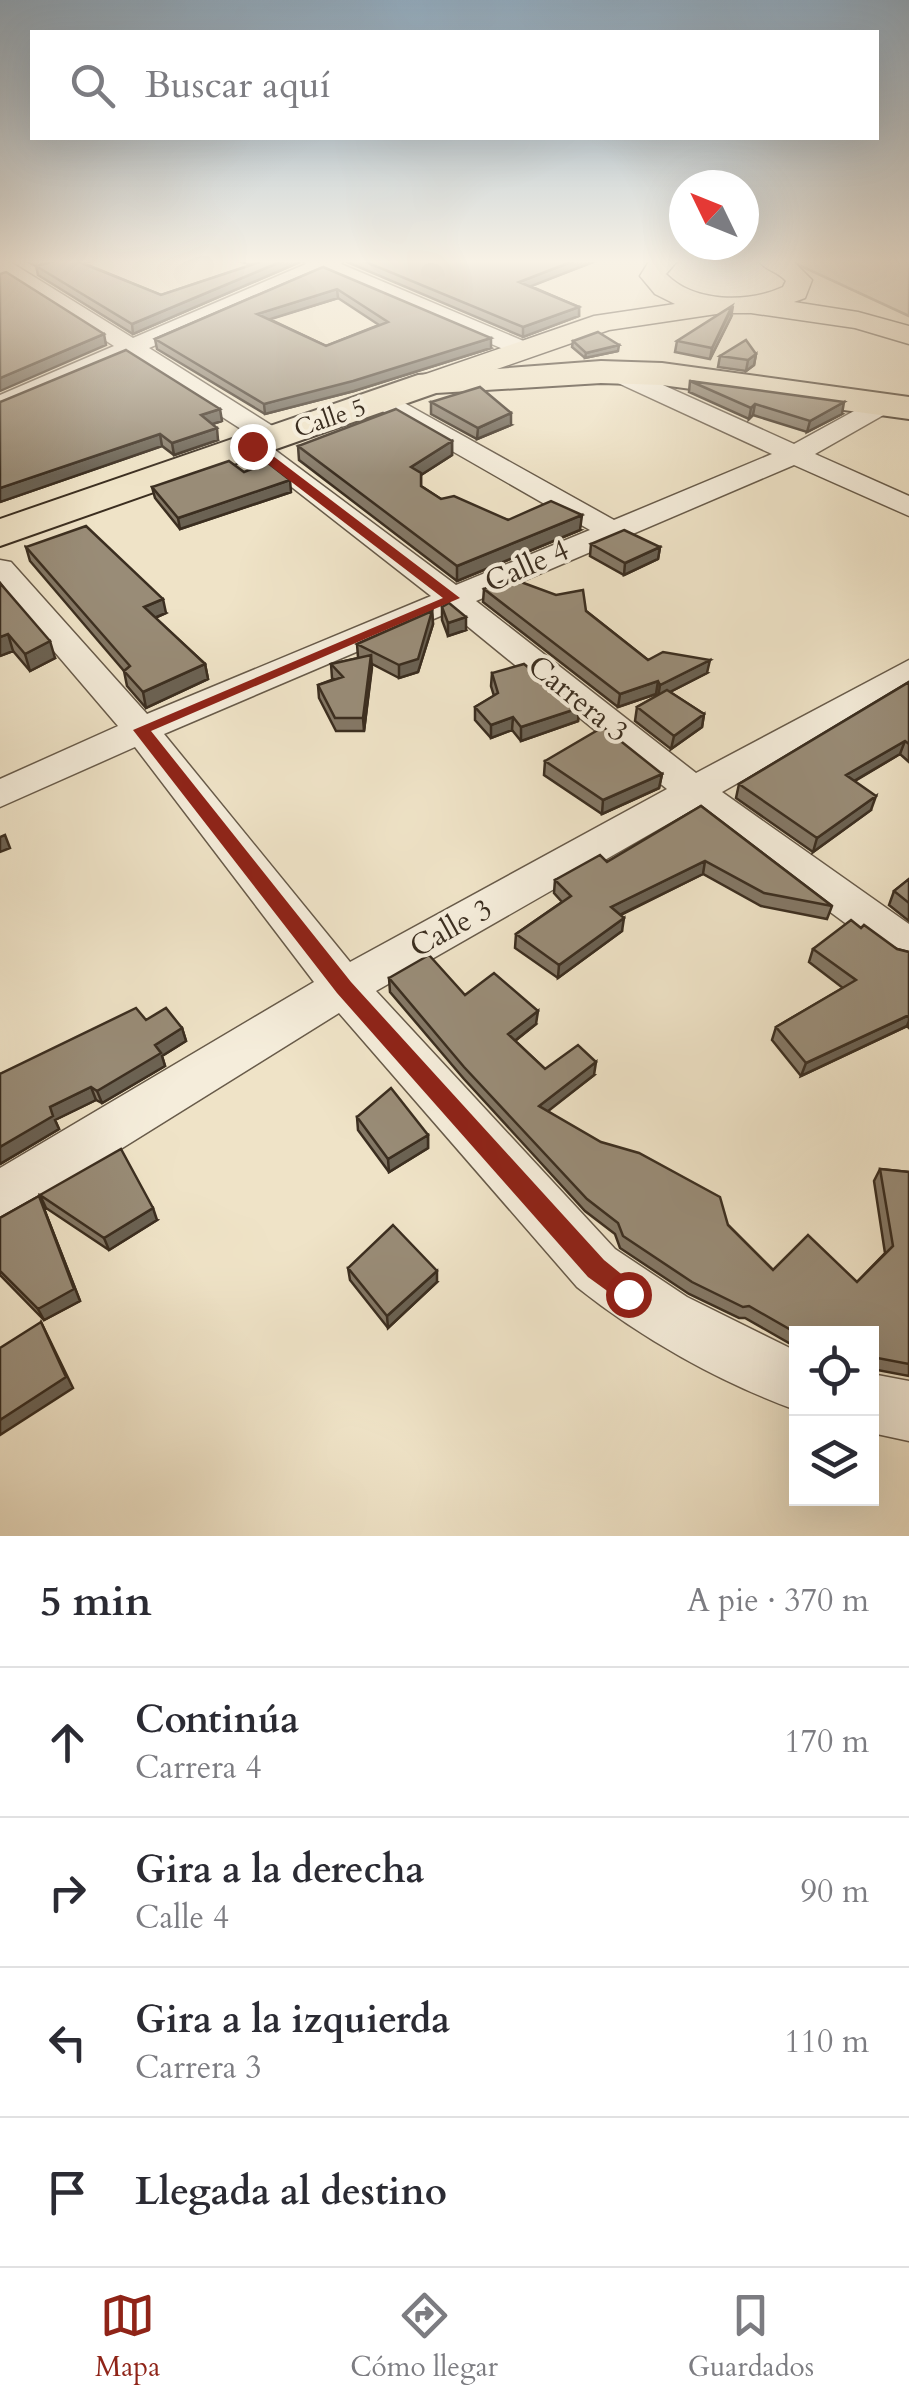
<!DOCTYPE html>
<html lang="es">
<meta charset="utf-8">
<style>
:root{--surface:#fff;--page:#f2f2f3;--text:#2b2b33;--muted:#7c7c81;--line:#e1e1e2;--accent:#8f2418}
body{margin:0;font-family:Cardo,serif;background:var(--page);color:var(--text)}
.controls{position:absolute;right:30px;bottom:30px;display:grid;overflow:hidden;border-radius:0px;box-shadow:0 10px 40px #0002}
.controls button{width:90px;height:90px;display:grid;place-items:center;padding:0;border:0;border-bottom:2px solid var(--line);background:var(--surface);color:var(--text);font:50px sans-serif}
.compass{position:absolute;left:669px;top:170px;width:90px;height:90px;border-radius:50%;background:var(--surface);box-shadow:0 10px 40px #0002;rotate:313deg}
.stop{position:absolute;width:30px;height:30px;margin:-22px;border:8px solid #8f2418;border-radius:50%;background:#fff}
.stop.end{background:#8f2418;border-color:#fff;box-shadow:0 2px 10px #0008}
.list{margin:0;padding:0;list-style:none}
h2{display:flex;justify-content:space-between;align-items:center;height:130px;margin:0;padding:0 40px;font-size:42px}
h2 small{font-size:32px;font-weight:400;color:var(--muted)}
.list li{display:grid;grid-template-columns:65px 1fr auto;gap:30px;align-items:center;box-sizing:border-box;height:150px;padding:0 40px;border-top:2px solid var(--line)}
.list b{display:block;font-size:38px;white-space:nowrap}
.list p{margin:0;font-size:32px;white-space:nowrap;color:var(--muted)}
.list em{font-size:32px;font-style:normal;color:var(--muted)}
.icon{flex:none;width:55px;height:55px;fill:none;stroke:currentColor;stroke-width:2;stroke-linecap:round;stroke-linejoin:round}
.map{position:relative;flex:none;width:909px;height:1536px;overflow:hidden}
.search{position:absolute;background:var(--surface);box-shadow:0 10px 40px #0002;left:30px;right:30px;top:30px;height:110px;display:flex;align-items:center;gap:25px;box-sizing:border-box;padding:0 35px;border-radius:0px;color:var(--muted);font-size:38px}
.sheet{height:730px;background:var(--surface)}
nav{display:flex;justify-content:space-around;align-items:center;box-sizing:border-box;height:140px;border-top:2px solid var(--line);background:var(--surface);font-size:28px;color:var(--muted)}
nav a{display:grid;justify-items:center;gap:5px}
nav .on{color:var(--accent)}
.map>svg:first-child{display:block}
.green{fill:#d0c4ab;stroke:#867966;stroke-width:2.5}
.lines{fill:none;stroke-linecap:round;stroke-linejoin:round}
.minor-casing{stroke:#685b4a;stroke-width:3}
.major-casing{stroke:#3b2e20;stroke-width:3}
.highway-casing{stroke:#3b2e20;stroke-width:4}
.minor{fill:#f5eddb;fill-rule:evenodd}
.major{fill:#efe3c7;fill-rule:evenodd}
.highway{fill:#efe3c7;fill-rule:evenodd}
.wall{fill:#847866;stroke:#3b2e20;stroke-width:2.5;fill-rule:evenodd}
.shaded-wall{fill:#6b6253;stroke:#3b2e20;stroke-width:2.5}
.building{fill:#998c77;stroke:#3b2e20;stroke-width:2.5;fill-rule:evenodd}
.route{fill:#8f2418}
.labels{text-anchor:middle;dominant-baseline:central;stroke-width:8;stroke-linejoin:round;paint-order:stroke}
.far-street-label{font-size:25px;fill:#3b2e20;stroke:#f5eddb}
.street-label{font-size:30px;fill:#3b2e20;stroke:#f5eddb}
</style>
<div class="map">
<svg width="909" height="1536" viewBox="0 0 909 1536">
<rect width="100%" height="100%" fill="#efe3c7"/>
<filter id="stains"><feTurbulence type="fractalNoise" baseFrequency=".002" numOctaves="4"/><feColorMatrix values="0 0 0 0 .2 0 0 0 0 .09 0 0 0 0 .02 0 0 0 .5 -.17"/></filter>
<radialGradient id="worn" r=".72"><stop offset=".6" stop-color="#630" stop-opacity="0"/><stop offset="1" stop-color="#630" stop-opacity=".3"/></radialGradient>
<path class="green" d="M788 260H909V316Z"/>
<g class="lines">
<g class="minor-casing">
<path id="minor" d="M0 260H7L133 338 306 264 303 260H344L341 264 533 345 537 350 533 355H517L324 272 149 348 282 432 286 438 282 444H267L456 585 590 530 372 405 368 400 372 395H390L614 520 772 454 605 377 602 372 605 367H623L794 444 876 399H894L898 404 894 409 815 454 909 496V516L794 465 476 601 696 773 909 660V685L722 792 909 924V964L894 959 692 810 376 991 615 1249 687 1297 796 1351V1410C719 1382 641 1338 577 1287L339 1013 18 1213 0 1221V1168L314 982 135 747 0 807V779L118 726 0 588V560L11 562 147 714 431 596 238 445 242 439 255 438 129 357 0 412V395L114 346 0 273ZM450 612 667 789 350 962 164 734Z
M872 1374 909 1381V1441L872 1433Z"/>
</g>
<g class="major-casing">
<path id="major" d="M650 260H678L666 274C694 303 748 303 783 287L786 281C778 271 764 270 758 260H792L812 280 805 298 794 302 858 312 909 326V344L855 328 751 313H723L609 330 431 392 420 390 416 383 420 376 594 316 675 304 655 294 640 276Z"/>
</g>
<g class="highway-casing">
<path id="highway" d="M601 361 662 363 909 397V419L662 385 601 383 436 393 0 546V519L418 375Z"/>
</g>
<use href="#minor" class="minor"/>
<use href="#major" class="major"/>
<use href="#highway" class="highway"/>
</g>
<path class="wall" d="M24 260H95L83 263 161 295 251 265 236 260H301L300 262 133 334 38 275 36 266Z
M346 260H598L530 286 579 307V316L523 337 347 262Z
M323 267 491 348 354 391 265 414 157 349 155 339ZM338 298 379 325 326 346 269 319Z
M731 317 710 359 675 352 677 341Z
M573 341 618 351 585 358 572 347Z
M756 354 754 365 746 371 718 367 720 356Z
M690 381 842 414 807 432 753 415 749 419 689 392Z
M0 402 222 421 212 424 218 440 174 455 162 446 0 502Z
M431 402 511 425 477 439 431 414Z
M452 441V455L421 475V486L441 499 508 520 580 530 457 581 299 460 298 446Z
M152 487 291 492 180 529 155 498Z
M591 544 660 547 658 559 624 575 590 556Z
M26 547 166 613 155 618 205 664 208 679 146 708 127 686 124 671 30 561Z
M0 583 55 658 30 671 13 651 0 656Z
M484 589 586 611 648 660 707 673 670 692 704 714 702 727 671 749 635 721 637 707 657 696 656 694 618 707 483 602Z
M442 607 466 630 448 636 442 620Z
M432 611 433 624 418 672 399 678 372 664 364 731H336L319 698 318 685 334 679 332 678 331 664 359 658 358 657 357 644Z
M492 673 579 708 578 721 521 741 512 730 491 738 475 720V707L494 696 491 686Z
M909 682V762L900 754 855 781 871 810 813 852 736 798 739 784Z
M545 761 662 774 659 788 602 814 544 775Z
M701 806 832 906 827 919 761 906 703 874 621 915 622 931 558 978 515 948 516 934 562 902 554 893 555 880 607 862Z
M909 879V921L889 905 894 891Z
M861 928 897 949 909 952V1028L907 1026 801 1076 772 1040 776 1027 843 988 809 962 813 949Z
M389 978 465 995 536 1024 515 1041 545 1069 594 1075 547 1111 728 1225 773 1270 857 1282 885 1253 874 1181 880 1169 909 1172V1376L872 1369V1334H796V1347L745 1318H739L689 1294 620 1248 615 1234 585 1211 464 1079 390 992Z
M146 1020 182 1028 186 1041 162 1056 165 1066 102 1103 96 1100 55 1120 59 1129 0 1164V1074Z
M357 1117 428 1135V1148L389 1172 358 1130Z
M40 1195 157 1220 109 1250 46 1208Z
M39 1196 80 1301 44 1320 0 1275V1218Z
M348 1268 437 1282 388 1328 350 1280Z"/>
<path class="shaded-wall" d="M285 260H301L300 262 133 334 132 324Z
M576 260H598L519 291V282Z
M337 289 338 298 258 323 257 314Z
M733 306 731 317 710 359 712 348Z
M579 307V316L523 337V327Z
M104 334 106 345 0 391V378Z
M491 338V348L354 391 265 414 264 404Z
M619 345 618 351 585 358 586 353Z
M756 354 754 365 746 371 748 360Z
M844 402 842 414 807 432 810 421Z
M755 404 753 415 749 419 751 408Z
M220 409 222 421 203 427 201 415Z
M511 413V425L477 439 478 428Z
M217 428 218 440 174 455 172 443Z
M160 434 162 446 0 502V488Z
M452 441V455L421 475 411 467Z
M290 480 291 492 180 529 178 518Z
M582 515 580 530 457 581V566Z
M660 547 658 559 624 575 625 563Z
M163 599 166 613 147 621 144 607Z
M432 611 433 624 418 672 399 678V665Z
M466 617V630L448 636V623Z
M8 634 13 651 0 656V637Z
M50 641 55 658 30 671 25 654Z
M371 655 372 668 364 731 363 718Z
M710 660 707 673 658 698 660 685Z
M205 664 208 679 146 708 143 692Z
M658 681 656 694 618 707 620 694Z
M579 708 578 721 521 741V727Z
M704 714 702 727 671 749 674 736Z
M513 717 512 730 491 738V725Z
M905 741 900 754 842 788 846 775Z
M662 774 659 788 602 814 603 800Z
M876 796 871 810 813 852 817 838Z
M5 835 10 848 0 852V837Z
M705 861 703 874 609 920 611 907Z
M624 918 622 931 558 978 559 965Z
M538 1011 536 1024 507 1047 508 1034Z
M909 1015V1021L907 1026 801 1076 806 1063Z
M182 1028 186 1041 162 1056 165 1066 102 1103 97 1091 155 1045Z
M596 1062 594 1075 538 1119 539 1106Z
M91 1087 96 1100 55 1120 59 1129 0 1164V1147L50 1107Z
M428 1135V1148L389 1172 388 1159Z
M39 1196 80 1301 44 1320 38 1309Z
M153 1208 157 1220 109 1250 104 1238Z
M437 1271V1282L388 1328 387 1316Z
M41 1322 73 1388 0 1435V1420Z"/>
<path class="building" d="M59 260H74L161 295 263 261 259 260H285L132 324 36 266Z
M361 260H576L519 282 579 307 523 327Z
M323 267 491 338 353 381 264 404 155 339ZM337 289 388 322 326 346 257 314Z
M6 272 104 334 0 378V274Z
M732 306 712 348 677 341Z
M598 332 619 345 586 353 573 341Z
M746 340 756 354 748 360 720 356Z
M126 350 220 409 201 415 217 428 172 443 160 434 0 488V402Z
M690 381 844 402 810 421 755 404 751 408Z
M480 387 511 413 478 428 431 402Z
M396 409 452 441 411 467 421 473V486L441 499 454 496 508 520 551 501 582 515 457 566 298 446Z
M229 461 244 472 268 463 290 480 178 518 152 487Z
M86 526 163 599 144 607 205 664 143 692 124 671 130 666 26 547Z
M624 530 660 547 625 563 591 544Z
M510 578 556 595 583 590 586 611 648 660 663 652 710 660 660 685 658 681 620 694 484 589Z
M0 583 50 641 25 654 8 634 0 637Z
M449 603 466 617 448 623 442 607Z
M432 611 418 659 399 665 357 644Z
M371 655 363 718H335L318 685 343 677 331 664Z
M524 664 579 708 521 727 513 717 491 725 475 707 498 693 492 673Z
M909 682V744L905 741 846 775 876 796 817 838 739 784Z
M667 690 704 714 674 736 637 707Z
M603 727 662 774 603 800 545 761Z
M701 806 832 906 764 893 705 861 611 907 624 918 559 965 516 934 571 896 555 880 600 855 607 862Z
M909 879V903L894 891Z
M851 920 861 928 864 925 897 949 909 952V1015L806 1063 776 1027 856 980 813 949Z
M429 955 465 995 494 973 538 1011 508 1034 545 1069 578 1045 596 1062 539 1106 601 1142 639 1153 720 1197 728 1225 773 1270 808 1235 857 1282 893 1246 880 1169 909 1172V1364L872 1357V1334H798L749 1306 743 1307 692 1282 623 1236 618 1223 587 1199 464 1067 389 978Z
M136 1008 146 1020 166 1008 182 1028 155 1045 161 1053 97 1091 91 1087 50 1107 53 1116 0 1147V1074Z
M391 1088 428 1135 388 1159 357 1117Z
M121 1149 153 1208 104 1238 40 1195Z
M39 1196 74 1289 38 1309 0 1271V1218Z
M393 1225 437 1271 387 1316 348 1268Z
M41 1322 66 1377 0 1420V1348Z"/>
<linearGradient id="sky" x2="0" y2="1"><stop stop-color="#92aec4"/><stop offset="0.55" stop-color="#f8f2e6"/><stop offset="1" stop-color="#f8f2e6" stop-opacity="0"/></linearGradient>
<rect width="909" height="475" fill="url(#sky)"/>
<path class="route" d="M247 443H256L460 598 151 731 351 982 604 1260 636 1286 639 1294 636 1303 628 1306 588 1277 337 993 133 730 443 598 247 448Z"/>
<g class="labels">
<g class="far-street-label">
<text transform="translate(330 418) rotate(-19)">Calle 5</text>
</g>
<g class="street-label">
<text transform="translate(527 566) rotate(-24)">Calle 4</text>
<text transform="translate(578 699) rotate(39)">Carrera 3</text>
<text transform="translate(451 928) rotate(-29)">Calle 3</text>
</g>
</g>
<rect width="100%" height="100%" filter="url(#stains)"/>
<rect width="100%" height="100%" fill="url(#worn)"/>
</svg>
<div class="controls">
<button><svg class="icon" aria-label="locate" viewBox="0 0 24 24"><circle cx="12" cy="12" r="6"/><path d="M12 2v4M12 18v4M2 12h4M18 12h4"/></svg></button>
<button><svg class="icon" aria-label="layers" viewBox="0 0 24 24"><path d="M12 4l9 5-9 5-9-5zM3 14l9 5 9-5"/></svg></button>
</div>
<svg class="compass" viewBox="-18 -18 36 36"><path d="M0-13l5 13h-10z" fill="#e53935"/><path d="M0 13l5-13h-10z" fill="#7c7c81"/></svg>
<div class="stop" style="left:628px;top:1294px"></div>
<div class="stop end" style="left:252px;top:446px"></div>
<div class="search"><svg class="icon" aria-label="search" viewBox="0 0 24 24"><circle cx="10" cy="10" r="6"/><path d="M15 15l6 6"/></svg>Buscar aquí</div>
</div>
<section class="sheet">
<h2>5 min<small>A pie · 370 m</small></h2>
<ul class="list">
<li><svg class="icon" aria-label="ahead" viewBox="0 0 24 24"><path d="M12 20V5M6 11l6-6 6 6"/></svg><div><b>Continúa</b><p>Carrera 4</p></div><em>170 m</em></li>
<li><svg class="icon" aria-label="right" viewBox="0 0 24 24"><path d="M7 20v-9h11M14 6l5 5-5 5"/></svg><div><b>Gira a la derecha</b><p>Calle 4</p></div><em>90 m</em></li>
<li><svg class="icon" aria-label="left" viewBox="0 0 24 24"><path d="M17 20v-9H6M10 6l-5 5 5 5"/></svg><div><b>Gira a la izquierda</b><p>Carrera 3</p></div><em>110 m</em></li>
<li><svg class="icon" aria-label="arrive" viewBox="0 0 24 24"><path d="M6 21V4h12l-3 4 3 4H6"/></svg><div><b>Llegada al destino</b></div></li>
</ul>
</section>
<nav>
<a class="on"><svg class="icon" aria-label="map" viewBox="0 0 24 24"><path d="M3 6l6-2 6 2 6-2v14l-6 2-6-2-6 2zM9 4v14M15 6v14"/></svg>Mapa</a>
<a><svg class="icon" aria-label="directions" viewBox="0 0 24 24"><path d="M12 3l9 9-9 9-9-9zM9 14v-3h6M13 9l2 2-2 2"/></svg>Cómo llegar</a>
<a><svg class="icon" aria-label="saved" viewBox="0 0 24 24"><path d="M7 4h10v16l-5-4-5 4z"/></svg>Guardados</a>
</nav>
